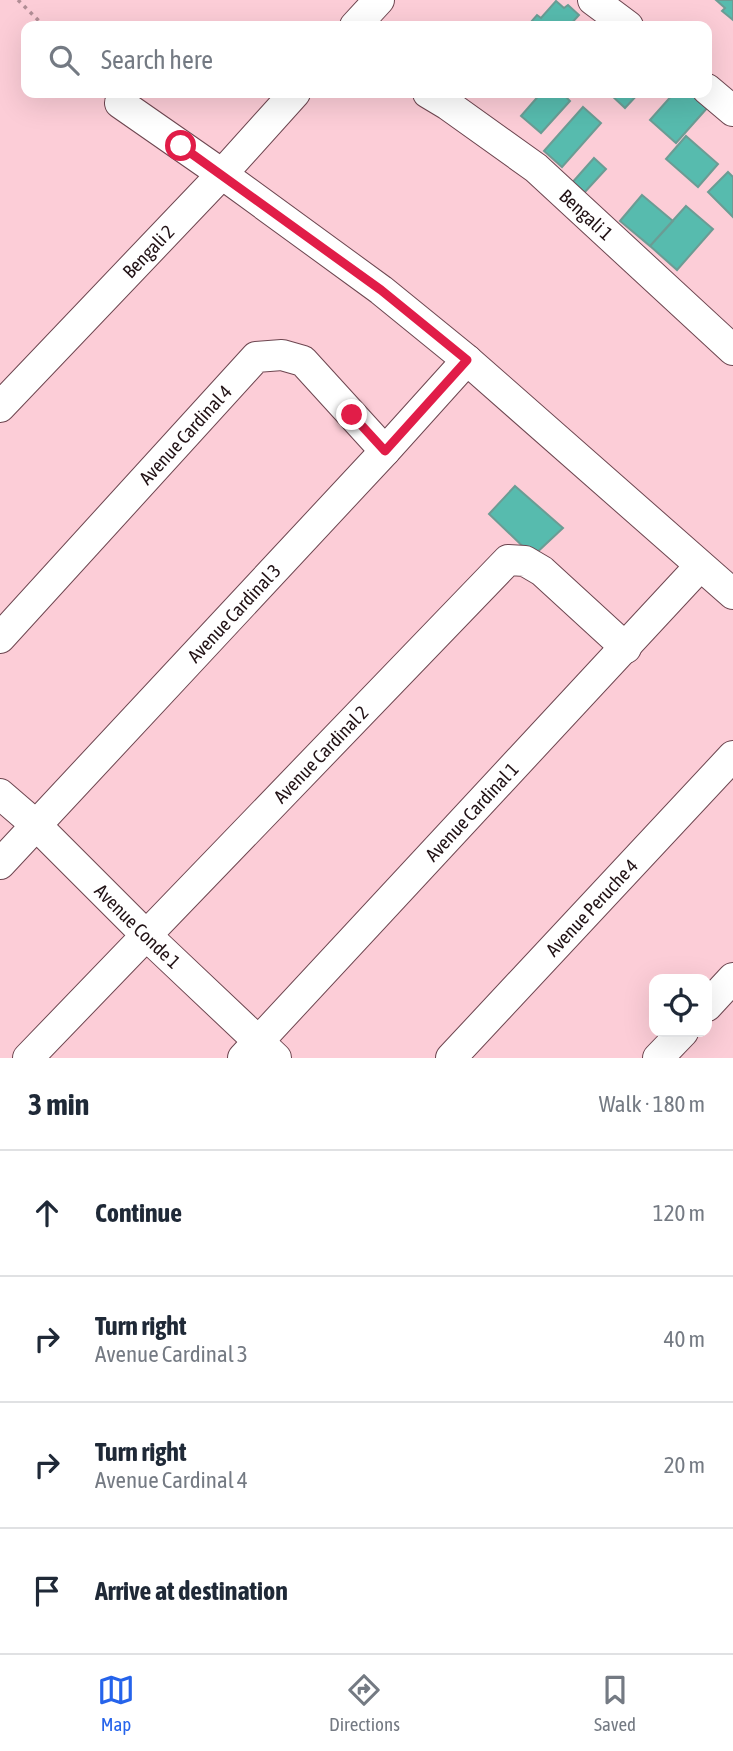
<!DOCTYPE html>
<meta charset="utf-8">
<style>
:root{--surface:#fff;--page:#f6f6f7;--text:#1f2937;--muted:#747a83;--line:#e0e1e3;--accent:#2563eb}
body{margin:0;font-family:"Asap Condensed",sans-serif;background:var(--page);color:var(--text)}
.controls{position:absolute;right:21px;bottom:21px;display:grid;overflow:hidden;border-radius:14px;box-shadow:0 7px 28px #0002}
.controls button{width:63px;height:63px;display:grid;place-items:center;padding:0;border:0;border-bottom:2px solid var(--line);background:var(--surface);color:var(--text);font:35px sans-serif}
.stop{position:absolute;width:21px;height:21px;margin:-16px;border:5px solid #e11d48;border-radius:50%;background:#fff}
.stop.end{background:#e11d48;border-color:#fff;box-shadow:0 2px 7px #0008}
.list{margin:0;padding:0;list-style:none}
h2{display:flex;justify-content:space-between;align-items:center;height:91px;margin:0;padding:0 28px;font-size:30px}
h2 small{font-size:23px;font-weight:400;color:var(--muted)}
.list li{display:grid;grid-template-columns:46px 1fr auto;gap:21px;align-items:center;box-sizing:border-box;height:126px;padding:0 28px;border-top:2px solid var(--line)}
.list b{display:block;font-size:26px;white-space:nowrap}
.list p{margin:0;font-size:23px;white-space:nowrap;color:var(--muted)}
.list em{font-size:23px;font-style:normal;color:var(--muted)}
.icon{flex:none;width:38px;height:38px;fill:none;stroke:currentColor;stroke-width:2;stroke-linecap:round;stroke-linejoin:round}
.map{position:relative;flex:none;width:733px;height:1058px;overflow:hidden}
.search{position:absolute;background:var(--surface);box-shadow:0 7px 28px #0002;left:21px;right:21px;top:21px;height:77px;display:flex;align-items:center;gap:18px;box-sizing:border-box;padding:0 24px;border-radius:14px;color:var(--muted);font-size:26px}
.sheet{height:595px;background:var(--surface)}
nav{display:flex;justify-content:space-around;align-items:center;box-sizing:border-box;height:98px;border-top:2px solid var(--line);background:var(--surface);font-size:19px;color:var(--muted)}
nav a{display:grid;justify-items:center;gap:4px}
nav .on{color:var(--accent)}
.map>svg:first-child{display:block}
.building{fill:#57bbae;stroke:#6b9c94;stroke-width:2}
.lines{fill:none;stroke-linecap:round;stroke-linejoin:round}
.minor-casing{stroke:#6d4650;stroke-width:32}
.path{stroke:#b18d95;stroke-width:3.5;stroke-dasharray:3.5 5;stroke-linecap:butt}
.minor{stroke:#fff;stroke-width:30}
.route{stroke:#e11d48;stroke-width:9}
.labels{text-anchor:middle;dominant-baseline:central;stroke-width:6;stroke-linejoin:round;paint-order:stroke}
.street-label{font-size:19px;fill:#211215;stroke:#fde0e6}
</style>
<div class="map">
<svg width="733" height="1058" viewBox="0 0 733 1058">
<rect width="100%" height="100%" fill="#fccdd7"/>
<path class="building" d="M716 0H733V20L722 11 725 8Z
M556 1 564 8 568 5 579 15 569 26H534L530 23 537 15 541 18Z
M541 93H562L570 101 541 133 521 116Z
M611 93H639L625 108 610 94Z
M674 93H692L708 107 676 143 650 120Z
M583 107 601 123 562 167 544 151Z
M686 136 718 164 698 187 666 159Z
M594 158 606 169 583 194 571 184Z
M728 172 733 177V217L708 192Z
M642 195 673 221 650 246 620 221Z
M686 206 713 229 677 270 650 246Z
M515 486 563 528 533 556 489 514Z"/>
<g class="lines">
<g class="minor-casing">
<g id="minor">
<path d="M593 0 628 26"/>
<path d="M355 26 379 0"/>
<path d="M707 89 733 111"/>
<path id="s1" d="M428 93 448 105 536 168 733 350"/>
<path d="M120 103 222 174 381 290 467 360 733 594"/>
<path id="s2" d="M0 407 222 174 295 93"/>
<path id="s3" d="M0 638 256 357 282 355 303 361 385 451"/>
<path id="s4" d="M0 794 36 825 147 936 276 1058"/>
<path id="s5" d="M0 864 385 451 467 360"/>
<path d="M707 1006 733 978"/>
<path id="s6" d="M28 1058 508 560 525 561 542 571 626 648"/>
<path id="s7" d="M243 1058 700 566"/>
<path id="s8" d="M451 1058 733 756"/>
<path d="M658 1058 683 1032"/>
</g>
</g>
<path class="path" d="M18 0 44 26"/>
<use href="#minor" class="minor"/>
</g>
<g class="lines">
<path class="route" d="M181 146 381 290 467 360 385 451 352 415"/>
</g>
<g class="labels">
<g class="street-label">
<text stroke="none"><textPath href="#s1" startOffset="200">Bengali 1</textPath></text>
<text stroke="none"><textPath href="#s2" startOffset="215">Bengali 2</textPath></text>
<text stroke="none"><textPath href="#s3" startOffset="275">Avenue Cardinal 4</textPath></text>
<text stroke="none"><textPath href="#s5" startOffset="343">Avenue Cardinal 3</textPath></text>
<text stroke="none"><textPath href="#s6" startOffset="422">Avenue Cardinal 2</textPath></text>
<text stroke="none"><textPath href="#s7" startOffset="336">Avenue Cardinal 1</textPath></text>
<text stroke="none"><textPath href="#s8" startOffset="206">Avenue Peruche 4</textPath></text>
<text stroke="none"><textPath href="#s4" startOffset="191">Avenue Conde 1</textPath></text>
</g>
</g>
</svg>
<div class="controls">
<button><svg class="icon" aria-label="locate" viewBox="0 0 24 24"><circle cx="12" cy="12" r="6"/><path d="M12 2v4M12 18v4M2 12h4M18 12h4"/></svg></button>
</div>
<div class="stop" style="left:181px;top:146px"></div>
<div class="stop end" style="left:352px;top:415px"></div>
<div class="search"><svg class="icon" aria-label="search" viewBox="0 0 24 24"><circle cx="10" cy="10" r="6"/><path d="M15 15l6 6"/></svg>Search here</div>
</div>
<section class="sheet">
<h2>3 min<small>Walk · 180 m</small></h2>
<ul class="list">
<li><svg class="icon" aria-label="ahead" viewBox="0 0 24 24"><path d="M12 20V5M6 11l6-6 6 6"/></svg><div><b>Continue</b></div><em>120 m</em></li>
<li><svg class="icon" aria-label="right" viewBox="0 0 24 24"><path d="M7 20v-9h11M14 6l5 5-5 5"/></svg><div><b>Turn right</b><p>Avenue Cardinal 3</p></div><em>40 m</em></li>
<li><svg class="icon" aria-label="right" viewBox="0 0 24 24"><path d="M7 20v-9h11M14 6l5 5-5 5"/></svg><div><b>Turn right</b><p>Avenue Cardinal 4</p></div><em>20 m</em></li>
<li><svg class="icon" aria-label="arrive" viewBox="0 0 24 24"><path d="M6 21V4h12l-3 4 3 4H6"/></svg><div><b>Arrive at destination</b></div></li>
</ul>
</section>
<nav>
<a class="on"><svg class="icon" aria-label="map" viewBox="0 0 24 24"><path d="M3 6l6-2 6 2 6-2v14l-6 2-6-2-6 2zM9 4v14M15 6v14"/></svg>Map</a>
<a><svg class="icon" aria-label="directions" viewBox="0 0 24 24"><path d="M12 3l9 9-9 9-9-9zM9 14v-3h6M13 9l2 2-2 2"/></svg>Directions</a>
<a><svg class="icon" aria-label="saved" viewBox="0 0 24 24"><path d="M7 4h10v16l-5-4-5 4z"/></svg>Saved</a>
</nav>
